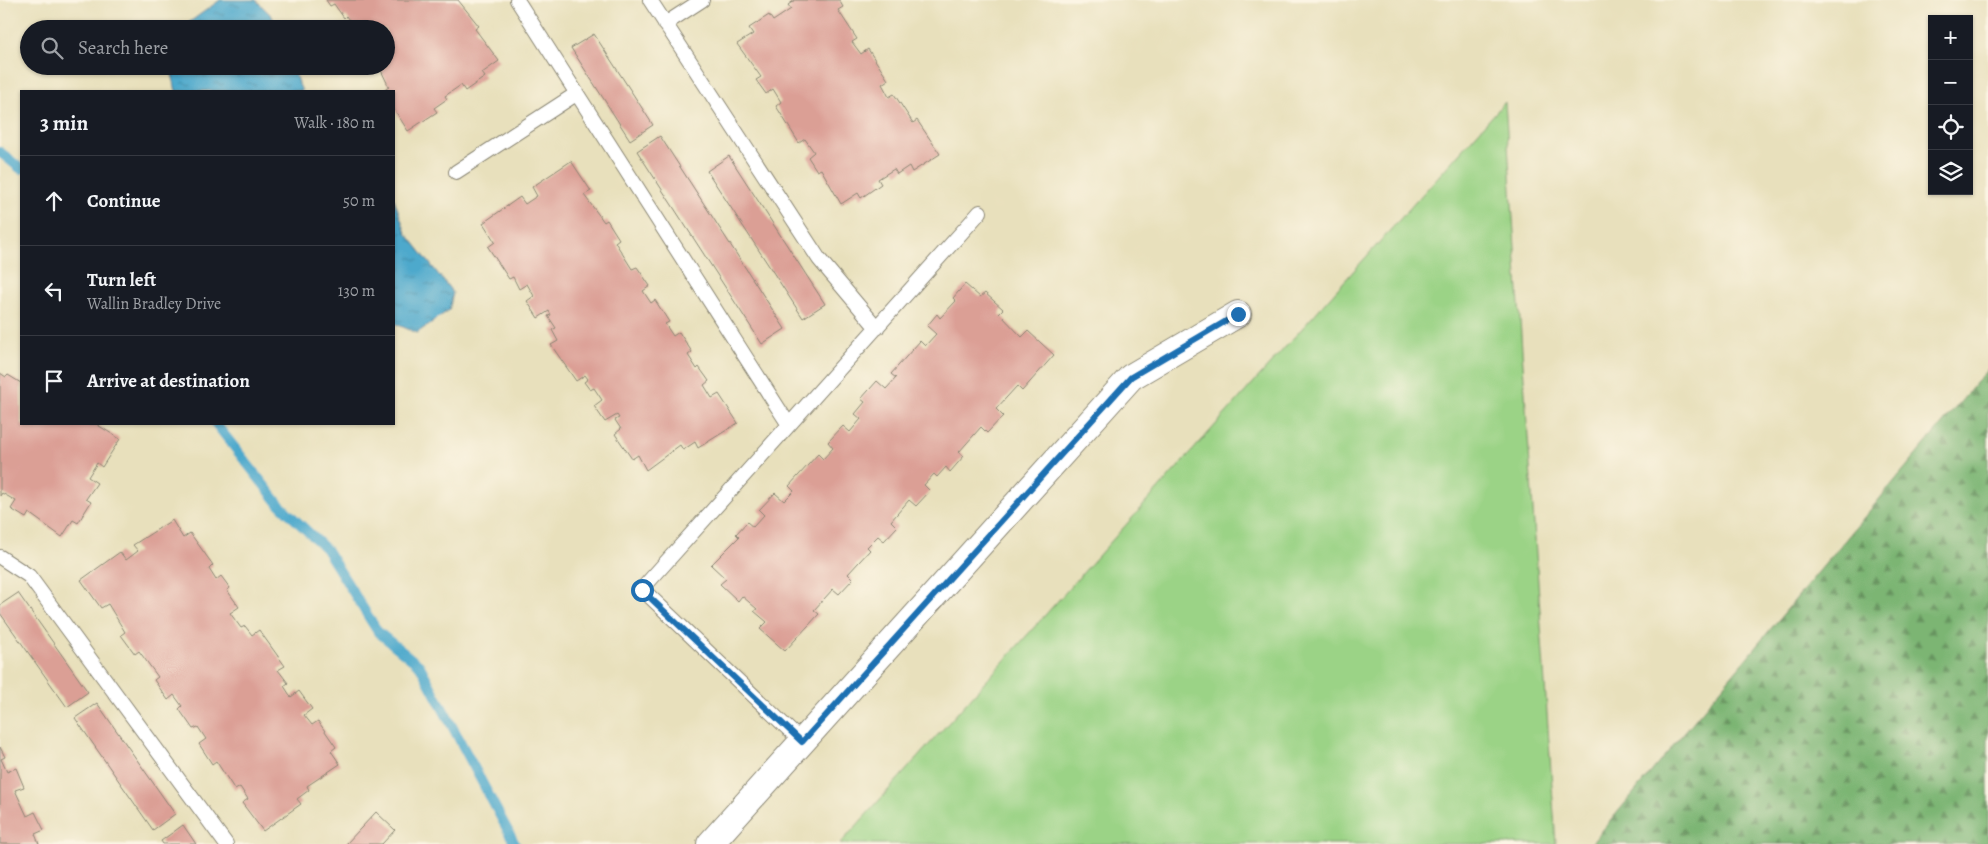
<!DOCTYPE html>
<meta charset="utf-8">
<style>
:root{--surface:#171b24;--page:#242831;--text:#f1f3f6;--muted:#9ea1a6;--line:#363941}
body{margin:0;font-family:Alegreya,serif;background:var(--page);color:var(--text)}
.controls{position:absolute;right:15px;top:15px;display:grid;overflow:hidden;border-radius:0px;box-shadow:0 1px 4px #0004}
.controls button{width:45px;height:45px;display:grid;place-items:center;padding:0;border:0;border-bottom:1px solid var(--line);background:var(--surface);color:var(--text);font:25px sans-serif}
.stop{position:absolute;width:15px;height:15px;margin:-11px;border:4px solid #1f6fb2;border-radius:50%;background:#fff}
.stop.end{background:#1f6fb2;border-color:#fff;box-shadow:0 1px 5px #0008}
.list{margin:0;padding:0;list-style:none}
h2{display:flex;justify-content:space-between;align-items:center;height:65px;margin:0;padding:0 20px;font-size:21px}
h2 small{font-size:16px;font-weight:400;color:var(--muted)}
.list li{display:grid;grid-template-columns:32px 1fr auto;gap:15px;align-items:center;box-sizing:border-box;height:90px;padding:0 20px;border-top:1px solid var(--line)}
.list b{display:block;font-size:19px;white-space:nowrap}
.list p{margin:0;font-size:16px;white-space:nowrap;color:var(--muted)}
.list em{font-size:16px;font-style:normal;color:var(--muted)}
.icon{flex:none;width:28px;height:28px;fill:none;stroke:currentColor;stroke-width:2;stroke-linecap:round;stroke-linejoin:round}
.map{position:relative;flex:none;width:1988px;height:844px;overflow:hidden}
.search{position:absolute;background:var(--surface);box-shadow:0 1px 4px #0004;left:20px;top:20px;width:375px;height:55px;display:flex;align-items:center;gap:12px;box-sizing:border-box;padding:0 18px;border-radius:28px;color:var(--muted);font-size:19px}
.panel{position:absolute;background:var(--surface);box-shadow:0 1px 4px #0004;left:20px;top:90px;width:375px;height:335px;border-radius:0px}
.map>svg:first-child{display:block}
.grass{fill:#9bd386;stroke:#637f58}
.forest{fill:url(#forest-firs);stroke:#54704f}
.water{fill:url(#water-ripples);stroke:#3c6a7c}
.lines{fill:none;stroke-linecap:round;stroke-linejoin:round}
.stream{stroke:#4ea9cc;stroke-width:10}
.building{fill:#db9f95}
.service-casing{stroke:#8a8674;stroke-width:16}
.minor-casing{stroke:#8a8674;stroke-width:28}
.service{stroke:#fff;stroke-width:14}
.minor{stroke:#fff;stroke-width:26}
.route{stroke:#1f6fb2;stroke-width:6}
</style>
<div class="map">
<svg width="1988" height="844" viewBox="0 0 1988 844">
<defs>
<pattern id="forest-firs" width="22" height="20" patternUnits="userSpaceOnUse" patternTransform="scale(1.25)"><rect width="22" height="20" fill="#7cb573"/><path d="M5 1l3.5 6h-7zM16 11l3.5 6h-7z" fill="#66935f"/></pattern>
<pattern id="water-ripples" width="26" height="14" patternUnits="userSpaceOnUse" patternTransform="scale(1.25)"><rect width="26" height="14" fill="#4ea9cc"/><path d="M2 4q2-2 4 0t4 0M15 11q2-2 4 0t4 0" fill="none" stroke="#418aa6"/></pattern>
</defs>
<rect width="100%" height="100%" fill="#fcf5e5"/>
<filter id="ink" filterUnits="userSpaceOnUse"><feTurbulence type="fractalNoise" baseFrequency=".02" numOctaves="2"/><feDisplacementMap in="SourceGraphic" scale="10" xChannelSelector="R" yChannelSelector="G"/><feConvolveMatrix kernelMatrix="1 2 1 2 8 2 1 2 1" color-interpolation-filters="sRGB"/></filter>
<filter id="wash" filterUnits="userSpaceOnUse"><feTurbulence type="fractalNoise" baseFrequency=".0096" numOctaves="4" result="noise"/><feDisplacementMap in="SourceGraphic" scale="20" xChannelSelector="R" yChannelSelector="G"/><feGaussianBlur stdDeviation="1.12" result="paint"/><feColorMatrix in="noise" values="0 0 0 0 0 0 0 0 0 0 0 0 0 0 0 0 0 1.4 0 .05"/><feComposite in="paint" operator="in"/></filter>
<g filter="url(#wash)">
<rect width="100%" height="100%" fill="#e8e0bc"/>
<path class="grass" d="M1505 102 1556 844H840Z"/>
<path class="forest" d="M1988 369V844H1591Z"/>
<path class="water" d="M220 0H256L272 16 277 29H180Z
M170 66H291L302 91H176Z
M394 199 406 233 453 293 449 310 417 333 394 323Z"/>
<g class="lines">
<path class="stream" d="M0 152 21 169
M216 424 279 504 326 549 378 632 420 666 515 844"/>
</g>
<g id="blocks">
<path class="building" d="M326 0H458L479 26 475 29 499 61 482 73 485 77 465 91 461 85 445 96 447 99 434 108 437 112 408 131 394 109V91H383L389 87 379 66H386V29H351L354 27 346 16 344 18 334 4 330 6Z
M795 0H839L843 7 838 10 857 39 852 42 861 54 868 49 888 80 882 84 889 97 894 94 913 123 917 120 940 154 912 172 909 166 897 174 894 169 878 179 881 184 861 198 858 193 841 204 821 169 817 171 808 157 814 152 805 139 799 143 776 106 781 102 773 89 766 94 756 80 761 77 737 44 753 34 749 28 769 15 773 21 791 9 788 5Z
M594 34 653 125 630 140 571 48Z
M660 136 785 329 762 344 637 151Z
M729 156 825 304 803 318 707 171Z
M571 161 591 191 584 195 604 222 607 220 619 239 615 242 632 269 637 267 650 286 643 291 651 303 655 300 669 322 665 324 673 336 679 332 692 352 688 355 697 369 699 367 709 381 704 385 712 398 719 394 738 423 698 448 695 442 683 450 680 445 646 470 638 455 632 459 615 434 621 429 615 420 619 418 617 415 605 422 594 406 602 400 594 388 590 390 584 382 588 379 585 375 576 381 551 345 558 341 552 330 556 328 548 316 551 315 549 311 538 318 527 301 534 296 527 284 519 289 513 277 509 279 488 247 495 242 483 223 520 197 525 204 537 196 532 187Z
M965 284 980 297 985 293 1003 309 999 313 1022 337 1028 331 1054 355 1022 391 1017 386 996 409 1003 416 987 433 981 427 959 452 964 456 950 472 946 467 937 477 934 474 924 485 930 491 916 506 909 500 891 521 897 527 884 541 878 536 867 547 870 550 848 574 853 579 839 594 833 589 814 610 819 614 785 651 760 629 767 622 754 611 757 609 742 596 738 601 720 584 726 579 711 565 739 537 736 534 747 522 753 527 764 515 759 510 775 493 784 501 794 491 789 486 818 454 823 459 833 448 828 442 843 426 850 432 861 419 855 414 865 402 861 399 877 381 886 389 896 378 891 374 920 341 925 346 936 334 927 326 937 314 940 318 956 301 953 298Z
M0 373 6 377 8 375 21 383V424H96L120 439 102 467 97 463 88 477 97 483 86 499 91 502 78 523 73 520 62 537 29 513 26 518 11 509 16 501 2 493 0 496Z
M172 520 183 538 190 533 213 565 209 569 216 580 221 576 230 588 227 590 239 607 230 613 241 628 245 626 252 635 259 630 285 666 278 670 288 683 284 686 291 697 299 691 312 709 304 715 312 725 318 721 336 747 331 751 340 764 307 786 309 790 297 799 301 804 263 831 242 803 248 799 240 787 235 790 216 761 212 764 199 744 206 739 198 727 193 729 179 709 182 706 174 695 168 700 154 680 158 677 139 651 135 654 121 635 125 632 108 604 101 608 81 580 120 552 126 560 138 551 133 545Z
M18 593 88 692 67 707 0 613V605Z
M97 703 175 814 153 830 75 718Z
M0 747 5 757 1 759 7 772 16 768 24 787 15 790 27 816 35 812 44 830 35 834 39 844H0Z
M376 812 395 830 382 844H346Z
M183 825 196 844H163L161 841Z"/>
</g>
</g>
<g filter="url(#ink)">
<use href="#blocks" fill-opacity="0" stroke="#8a8674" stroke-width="1"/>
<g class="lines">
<g class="service-casing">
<path id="service" d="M517 0 789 425
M650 0 819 259 877 328
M665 24 702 0
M456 172 576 94
M0 557 29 576 226 844
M802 742 642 589 980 212"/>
</g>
<g class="minor-casing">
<path id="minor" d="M710 844 1131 377 1238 314"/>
</g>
<use href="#service" class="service"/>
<use href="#minor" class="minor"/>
</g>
</g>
<g class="lines" filter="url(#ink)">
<path class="route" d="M642 590 802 742 1131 377 1238 314"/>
</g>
</svg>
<div class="controls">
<button>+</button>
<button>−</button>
<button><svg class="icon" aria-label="locate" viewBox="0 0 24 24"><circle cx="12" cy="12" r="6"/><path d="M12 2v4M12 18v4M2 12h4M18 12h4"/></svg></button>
<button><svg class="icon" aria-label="layers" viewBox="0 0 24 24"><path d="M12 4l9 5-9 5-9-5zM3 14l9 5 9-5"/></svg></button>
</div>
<div class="stop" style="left:642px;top:590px"></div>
<div class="stop end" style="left:1238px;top:314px"></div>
<div class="search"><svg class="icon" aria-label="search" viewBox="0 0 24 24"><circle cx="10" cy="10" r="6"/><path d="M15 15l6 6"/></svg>Search here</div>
<section class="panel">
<h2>3 min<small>Walk · 180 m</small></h2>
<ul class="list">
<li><svg class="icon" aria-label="ahead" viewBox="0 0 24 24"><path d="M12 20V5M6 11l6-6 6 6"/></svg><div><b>Continue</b></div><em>50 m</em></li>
<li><svg class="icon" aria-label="left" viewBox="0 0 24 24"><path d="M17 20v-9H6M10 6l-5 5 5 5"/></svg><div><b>Turn left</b><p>Wallin Bradley Drive</p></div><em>130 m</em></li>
<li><svg class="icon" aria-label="arrive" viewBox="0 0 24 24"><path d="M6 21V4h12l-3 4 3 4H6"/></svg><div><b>Arrive at destination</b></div></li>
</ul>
</section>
</div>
